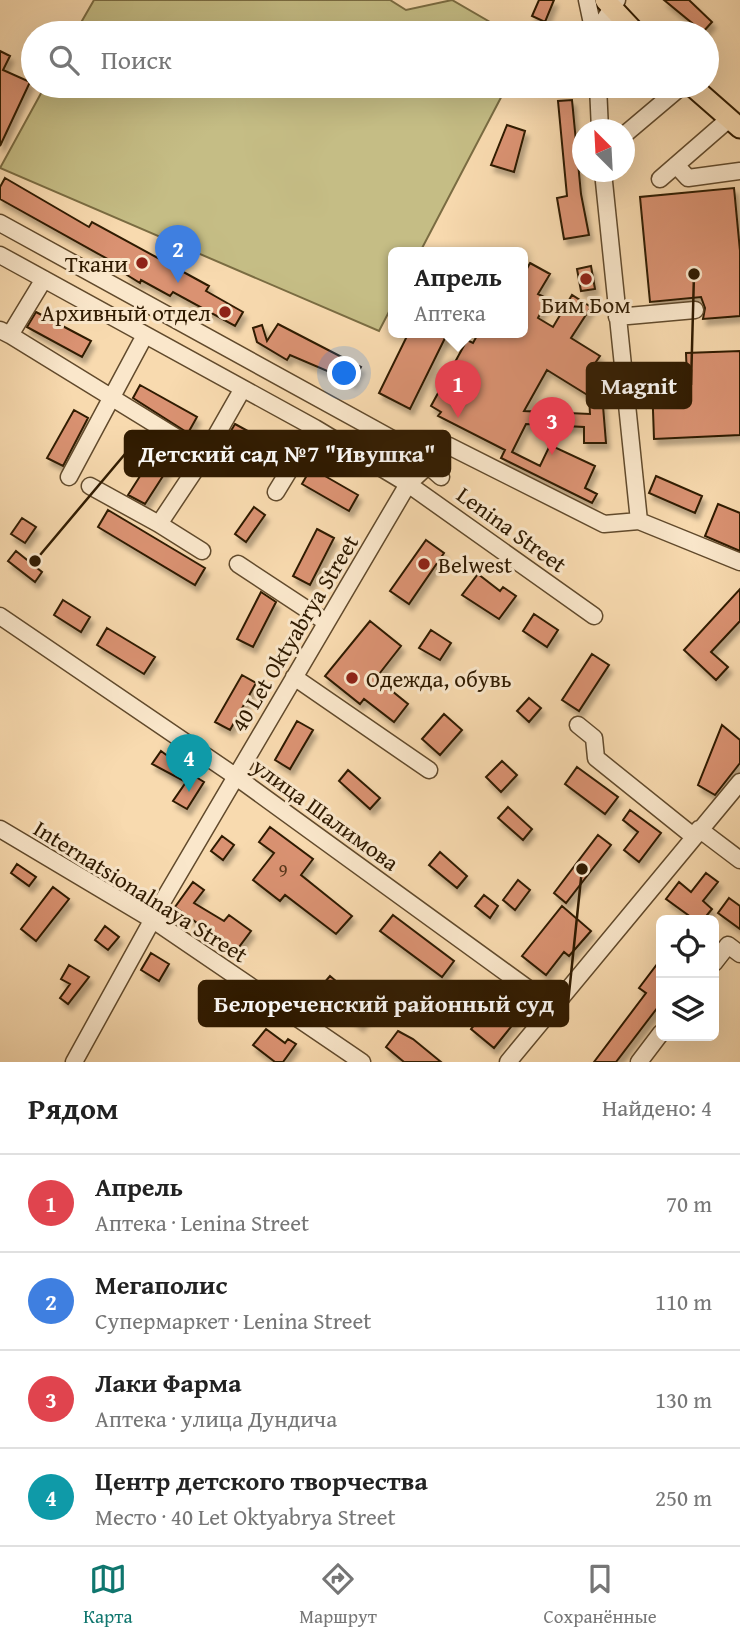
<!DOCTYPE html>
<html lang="ru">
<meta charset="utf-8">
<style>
:root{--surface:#fff;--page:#f6f6f6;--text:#222;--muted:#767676;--line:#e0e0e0;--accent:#0f766e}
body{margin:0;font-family:"Gentium Book Plus",serif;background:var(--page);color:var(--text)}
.controls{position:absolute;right:21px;bottom:21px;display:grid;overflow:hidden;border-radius:10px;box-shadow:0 7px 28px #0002}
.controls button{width:63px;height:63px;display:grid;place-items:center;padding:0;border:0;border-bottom:2px solid var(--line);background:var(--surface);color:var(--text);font:35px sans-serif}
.compass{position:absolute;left:572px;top:119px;width:63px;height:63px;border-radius:50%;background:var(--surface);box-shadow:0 7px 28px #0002;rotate:336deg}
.you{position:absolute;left:345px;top:374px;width:24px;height:24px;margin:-18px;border:5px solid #fff;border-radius:50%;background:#1a73e8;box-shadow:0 0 0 10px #1a73e833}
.badge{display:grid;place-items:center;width:46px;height:46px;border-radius:50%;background:var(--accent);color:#fff;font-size:23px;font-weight:700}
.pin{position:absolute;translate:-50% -58px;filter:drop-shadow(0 2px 4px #0008)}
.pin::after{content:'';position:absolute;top:37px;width:24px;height:21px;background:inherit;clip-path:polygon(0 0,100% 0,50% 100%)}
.popup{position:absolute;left:388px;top:247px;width:140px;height:91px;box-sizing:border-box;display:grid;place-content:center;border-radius:10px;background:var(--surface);filter:drop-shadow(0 2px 5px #0005);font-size:23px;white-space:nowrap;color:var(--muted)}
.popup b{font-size:26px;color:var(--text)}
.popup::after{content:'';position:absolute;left:50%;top:100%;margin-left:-14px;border:14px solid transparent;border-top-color:var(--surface)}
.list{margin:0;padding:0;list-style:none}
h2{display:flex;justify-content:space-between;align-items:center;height:91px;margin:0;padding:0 28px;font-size:30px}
h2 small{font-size:23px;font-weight:400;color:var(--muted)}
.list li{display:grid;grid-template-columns:46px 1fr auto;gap:21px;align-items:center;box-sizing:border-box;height:98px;padding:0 28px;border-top:2px solid var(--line)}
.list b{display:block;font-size:26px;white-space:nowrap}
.list p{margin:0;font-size:23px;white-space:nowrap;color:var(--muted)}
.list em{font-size:23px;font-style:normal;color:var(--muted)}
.icon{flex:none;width:38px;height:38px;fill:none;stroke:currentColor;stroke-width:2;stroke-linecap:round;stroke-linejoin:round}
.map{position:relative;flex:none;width:740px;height:1062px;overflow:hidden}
.search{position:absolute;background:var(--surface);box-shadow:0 7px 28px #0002;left:21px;right:21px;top:21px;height:77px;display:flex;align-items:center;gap:18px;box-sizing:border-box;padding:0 24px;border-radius:38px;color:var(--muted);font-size:26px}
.sheet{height:483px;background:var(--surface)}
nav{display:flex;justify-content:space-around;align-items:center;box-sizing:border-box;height:98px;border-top:2px solid var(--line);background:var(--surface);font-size:19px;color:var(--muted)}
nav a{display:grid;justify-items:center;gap:4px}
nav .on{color:var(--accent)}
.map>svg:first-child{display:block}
.green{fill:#c5bd85;stroke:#7a6c42;stroke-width:2}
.building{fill:#da9272;stroke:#2f1a00;stroke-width:2;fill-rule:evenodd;filter:url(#shadow)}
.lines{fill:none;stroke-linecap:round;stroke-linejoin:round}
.minor-casing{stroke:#614a2c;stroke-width:19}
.major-casing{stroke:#2f1a00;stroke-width:23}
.minor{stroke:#fae7cb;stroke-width:16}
.major{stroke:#f8daaf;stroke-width:19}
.poi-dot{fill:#8f2418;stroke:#fae7cb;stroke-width:2.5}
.labels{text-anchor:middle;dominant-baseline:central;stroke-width:6;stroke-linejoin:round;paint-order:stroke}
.number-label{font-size:19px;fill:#5a381c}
.poi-label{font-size:23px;fill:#2f1a00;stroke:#fae7cb;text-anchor:end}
.street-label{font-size:23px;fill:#2f1a00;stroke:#fae7cb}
.leader{fill:none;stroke:#2f1a00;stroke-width:2.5}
.callout-dot{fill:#2f1a00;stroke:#fae7cb;stroke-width:2.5}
.callout{fill:#2f1a00;stroke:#2f1a00;stroke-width:2.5}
.callout-label{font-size:24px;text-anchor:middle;font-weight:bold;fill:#fff}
</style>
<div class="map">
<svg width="740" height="1062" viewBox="0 0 740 1062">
<defs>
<filter id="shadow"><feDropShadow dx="3.5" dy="6" stdDeviation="2" flood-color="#0004"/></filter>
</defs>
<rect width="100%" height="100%" fill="#f8daaf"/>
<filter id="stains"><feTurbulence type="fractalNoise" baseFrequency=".00286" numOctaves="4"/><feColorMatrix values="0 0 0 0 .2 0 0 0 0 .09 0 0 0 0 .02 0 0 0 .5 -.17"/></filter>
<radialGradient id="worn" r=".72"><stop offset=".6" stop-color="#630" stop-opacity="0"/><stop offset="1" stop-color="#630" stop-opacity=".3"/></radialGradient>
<path class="green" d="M94 0H390L406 10 452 0 509 33H75Z
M45 86H507L420 252H393V304L379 331 0 168Z"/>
<path class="building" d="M539 0H554L545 22 532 16Z
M664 0H689L712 22 703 32Z
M0 51 10 56 3 70 30 82 0 146Z
M572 100 581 194 589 235 564 239 557 198 567 196 558 101Z
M507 125 525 131 514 172 491 165Z
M5 178 89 227 92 222 209 286 206 291 243 312 235 326 173 292 170 296 141 280 140 283 127 275 129 271 0 199V187Z
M734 188 740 251V316L703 319 705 308 701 297 650 302 640 197Z
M530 263 550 274 538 294 548 299 538 318 553 327 572 295 591 307 571 338 600 356 591 369H600L606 443H584V427L526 424 512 452 540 466 550 445 595 466 585 488 597 494 592 503 501 458 505 450 438 416 441 412 431 406 467 340 473 343 479 332H523V276ZM547 370 589 396 590 414 524 411Z
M591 266 595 289 581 291 577 269Z
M36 312 91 341 82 357 27 327Z
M278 324 361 367 353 382 290 355 287 360 257 342 253 328 262 325 267 341Z
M409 332H448L410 409 379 393Z
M740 351V435L654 439 652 382 687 381 686 353Z
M140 385 197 417 188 433 133 398Z
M74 410 88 418 63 466 47 458Z
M235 424 283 450 274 465 226 439Z
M156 451 172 462 145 504 128 495Z
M311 468 358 495 349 511 302 484Z
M656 476 702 496 695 513 649 493Z
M718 504 740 513V551L705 536Z
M254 507 265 515 246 542 235 534Z
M108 510 205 568 195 585 98 527Z
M22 518 36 527 25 543 11 534Z
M317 529 334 538 310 585 293 576Z
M426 540 444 553 409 604 390 591Z
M16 551 42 572 35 582 8 561Z
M478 574 500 591 503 587 516 596 499 619 462 595Z
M740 589V621L711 652 728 667 716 680 684 650Z
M261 592 276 602 253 647 237 639Z
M63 600 90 617 81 632 54 615Z
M534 614 558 630 547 647 523 631Z
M370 621 401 646 376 678 408 704 394 722 364 699 360 704 325 676Z
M107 628 155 657 144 674 97 645Z
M431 630 451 643 440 660 419 648Z
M592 654 609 665 579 711 562 700Z
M242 675 256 683 230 730 215 722Z
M529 698 541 708 529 722 517 711Z
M444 714 462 730 440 755 422 739Z
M297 721 313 730 290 769 275 760Z
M722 725 740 740V763L715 795 698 785Z
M161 751 173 760 172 762 204 782 187 809 173 801 186 782 152 764Z
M502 761 517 775 501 792 486 777Z
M577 767 618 797 605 814 565 784Z
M348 770 380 798 370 809 339 781Z
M508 807 532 829 523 840 498 818Z
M630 810 661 833 639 862 624 850 638 832 623 820Z
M270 827 313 859 301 875 352 916 336 934 285 895 280 901 253 880 274 853 259 842Z
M598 835 611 845 566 903 554 893Z
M222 836 234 845 223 860 211 851Z
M440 852 467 876 457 888 429 865Z
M17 864 36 877 29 886 11 873Z
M706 873 718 882 703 901 712 909 703 920H695L666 899 679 882 691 892Z
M518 880 530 890 515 910 503 900Z
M193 882 204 890 194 903 224 921 229 915 251 931 236 951 175 907Z
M53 887 69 899 36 941 21 929Z
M484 895 498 906 490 918 475 906Z
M729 898 740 906V929L718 913Z
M562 906 591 931 569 956 564 952 546 975 522 956Z
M393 915 454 961 442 977 380 931Z
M105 926 119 937 108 950 95 940Z
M151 953 169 964 159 981 141 970Z
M661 959V1003L616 1062H594L646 993 639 988Z
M69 965 89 977 68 1004 60 998 70 984 61 979Z
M330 976 343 987 331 1001 318 990Z
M500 994 523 1012 494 1048 471 1029Z
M359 998 373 1009 360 1025 346 1014Z
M266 1029 285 1043 288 1039 296 1044 283 1062H275L253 1045Z
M398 1031 413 1039 441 1062H404L386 1047Z"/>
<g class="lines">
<g class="minor-casing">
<path id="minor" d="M587 0 594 33
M596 33 617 0
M598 86 600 130
M624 135 682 86
M676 165 688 178 740 171
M603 172 639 521
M660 179 729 119
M0 223 407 447 441 477
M0 255 315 428 408 484 594 616
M617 317 695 310
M0 330 10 335 44 279
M10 335 205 455 242 390
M69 477 144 337
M90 486 159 524 205 455
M276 492 315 428
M159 524 202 551
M238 564 326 622
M0 616 235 776 552 1006
M294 677 429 770
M578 725 594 738 596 758 693 836
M0 829 153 920 362 1062
M699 829 740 860
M714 963 728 945 740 954
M74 1062 164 899 408 484 449 446 604 524 639 521 740 562
M508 1062 740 782
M639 1062 661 1033"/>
</g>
<g class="major-casing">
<path id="major" d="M605 0 636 33
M692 86 740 128"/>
</g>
<use href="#minor" class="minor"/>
<use href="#major" class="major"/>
</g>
<g class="poi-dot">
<circle cx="142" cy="263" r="7"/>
<circle cx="586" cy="279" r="7"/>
<circle cx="225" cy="312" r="7"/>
<circle cx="424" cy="564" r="7"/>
<circle cx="352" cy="678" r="7"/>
</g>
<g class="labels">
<g class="number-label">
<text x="283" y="870">9</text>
</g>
<g class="poi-label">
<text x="128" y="263">Ткани</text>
<text x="586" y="304" text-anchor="middle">Бим Бом</text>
<text x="211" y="312">Архивный отдел</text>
<text x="438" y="564" text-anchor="start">Belwest</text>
<text x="366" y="678" text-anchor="start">Одежда, обувь</text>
</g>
<g class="street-label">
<text transform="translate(512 529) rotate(36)">Lenina Street</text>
<text transform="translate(294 633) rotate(-59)">40 Let Oktyabrya Street</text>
<text transform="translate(326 814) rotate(36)">улица Шалимова</text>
<text transform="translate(141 891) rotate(32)">Internatsionalnaya Street</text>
</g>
</g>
<path class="leader" d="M694 274L691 385M35 561L125 454M582 869L568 1003"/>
<g class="callout-dot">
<circle cx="694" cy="274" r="7"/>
<circle cx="35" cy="561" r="7"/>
<circle cx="582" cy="869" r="7"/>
</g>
<g class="callout">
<rect x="587" y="363" width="104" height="45" rx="7"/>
<rect x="125" y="431" width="325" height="45" rx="7"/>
<rect x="199" y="981" width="369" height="45" rx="7"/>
</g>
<g class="callout-label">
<text x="639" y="394">Magnit</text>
<text x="287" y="462">Детский сад №7 "Ивушка"</text>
<text x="384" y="1012">Белореченский районный суд</text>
</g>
<rect width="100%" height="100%" filter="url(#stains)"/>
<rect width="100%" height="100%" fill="url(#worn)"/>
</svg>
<div class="controls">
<button><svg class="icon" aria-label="locate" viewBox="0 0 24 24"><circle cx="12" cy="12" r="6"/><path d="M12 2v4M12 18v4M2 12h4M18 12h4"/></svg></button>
<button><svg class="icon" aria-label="layers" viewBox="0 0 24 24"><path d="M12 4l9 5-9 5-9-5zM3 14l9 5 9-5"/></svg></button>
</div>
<svg class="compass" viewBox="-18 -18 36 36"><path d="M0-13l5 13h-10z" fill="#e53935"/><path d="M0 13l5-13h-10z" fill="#767676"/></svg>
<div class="you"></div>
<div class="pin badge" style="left:458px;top:418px;background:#e0444e">1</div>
<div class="popup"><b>Апрель</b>Аптека</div>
<div class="pin badge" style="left:178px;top:283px;background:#3f7fe0">2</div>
<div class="pin badge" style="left:552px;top:455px;background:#e0444e">3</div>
<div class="pin badge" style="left:189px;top:792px;background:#0f9aa8">4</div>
<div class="search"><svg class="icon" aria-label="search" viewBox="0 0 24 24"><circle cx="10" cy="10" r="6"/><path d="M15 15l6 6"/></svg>Поиск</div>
</div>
<section class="sheet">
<h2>Рядом<small>Найдено: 4</small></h2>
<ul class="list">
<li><span class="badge" style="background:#e0444e">1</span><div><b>Апрель</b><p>Аптека · Lenina Street</p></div><em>70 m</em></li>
<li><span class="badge" style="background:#3f7fe0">2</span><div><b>Мегаполис</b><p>Супермаркет · Lenina Street</p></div><em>110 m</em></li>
<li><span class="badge" style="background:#e0444e">3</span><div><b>Лаки Фарма</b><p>Аптека · улица Дундича</p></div><em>130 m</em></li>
<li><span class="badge" style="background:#0f9aa8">4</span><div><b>Центр детского творчества</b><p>Место · 40 Let Oktyabrya Street</p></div><em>250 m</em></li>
</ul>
</section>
<nav>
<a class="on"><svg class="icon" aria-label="map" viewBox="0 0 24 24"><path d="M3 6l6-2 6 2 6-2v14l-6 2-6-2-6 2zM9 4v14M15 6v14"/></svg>Карта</a>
<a><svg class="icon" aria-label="directions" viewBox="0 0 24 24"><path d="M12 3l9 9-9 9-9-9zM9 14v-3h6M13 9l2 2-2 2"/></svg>Маршрут</a>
<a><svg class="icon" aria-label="saved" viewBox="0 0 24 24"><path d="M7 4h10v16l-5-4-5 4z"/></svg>Сохранённые</a>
</nav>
